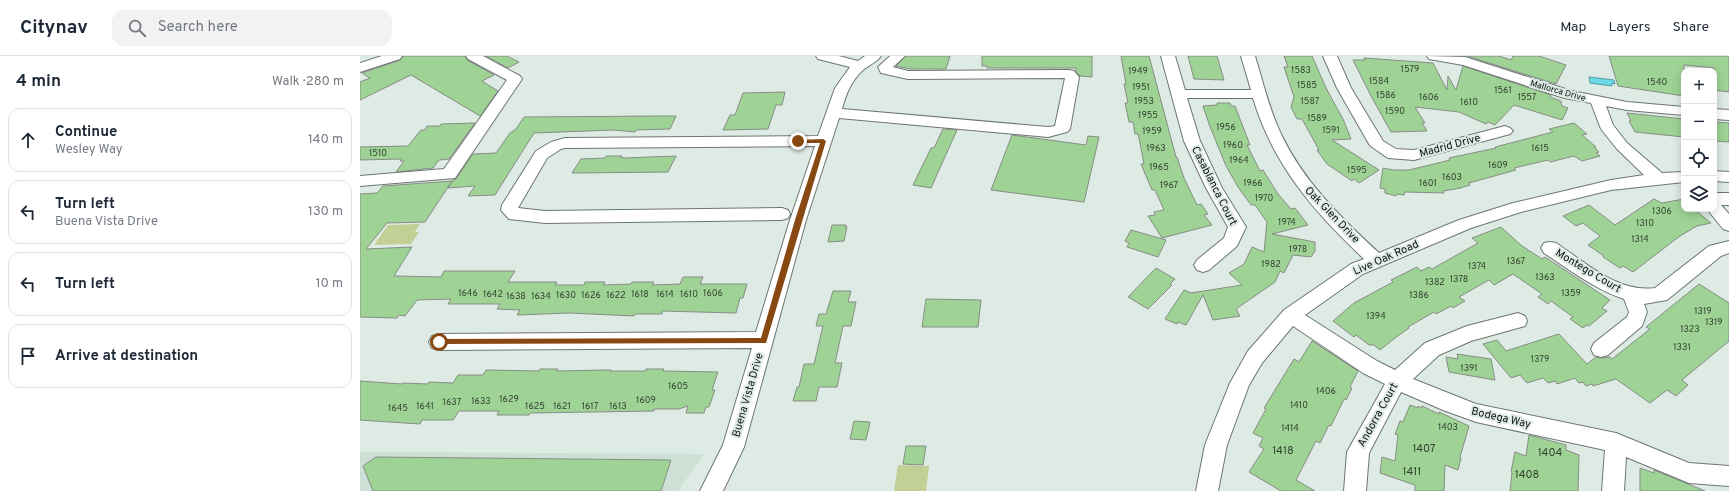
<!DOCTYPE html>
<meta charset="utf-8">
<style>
:root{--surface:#fff;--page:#f2f2f3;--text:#1f2937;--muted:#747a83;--line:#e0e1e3}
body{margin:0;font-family:Overpass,sans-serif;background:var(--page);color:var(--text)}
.controls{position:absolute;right:12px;top:12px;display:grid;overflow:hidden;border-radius:8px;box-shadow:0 2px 10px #0003}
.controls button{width:36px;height:36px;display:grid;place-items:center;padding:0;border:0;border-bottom:1px solid var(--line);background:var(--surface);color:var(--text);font:20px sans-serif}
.stop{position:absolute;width:12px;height:12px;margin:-9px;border:3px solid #884811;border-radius:50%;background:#fff}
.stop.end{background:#884811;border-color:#fff;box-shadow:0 1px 4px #0008}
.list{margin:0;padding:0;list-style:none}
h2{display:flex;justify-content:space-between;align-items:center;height:52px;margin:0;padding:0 16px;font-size:17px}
h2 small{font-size:13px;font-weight:400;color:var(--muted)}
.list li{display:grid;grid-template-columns:26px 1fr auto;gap:12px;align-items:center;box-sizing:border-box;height:64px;margin:0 8px 8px;padding:0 8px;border:1px solid var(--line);border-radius:12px}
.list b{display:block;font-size:15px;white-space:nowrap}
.list p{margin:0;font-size:13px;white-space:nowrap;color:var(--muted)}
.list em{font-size:13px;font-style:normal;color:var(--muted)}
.icon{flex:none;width:22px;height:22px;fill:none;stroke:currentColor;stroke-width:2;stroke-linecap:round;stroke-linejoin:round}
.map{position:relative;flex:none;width:1369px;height:435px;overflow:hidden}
header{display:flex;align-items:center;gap:24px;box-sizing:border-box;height:56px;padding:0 20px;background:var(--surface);border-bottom:1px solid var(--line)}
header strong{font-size:19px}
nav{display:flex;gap:22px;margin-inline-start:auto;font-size:14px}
.search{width:280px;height:36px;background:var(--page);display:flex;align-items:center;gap:10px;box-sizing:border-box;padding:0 14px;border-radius:12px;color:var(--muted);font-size:15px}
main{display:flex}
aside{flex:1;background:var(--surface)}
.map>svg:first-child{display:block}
.built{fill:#cde0d6}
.green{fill:#c2d095}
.water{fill:#6dd9e6;stroke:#519da6}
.building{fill:#9ed395;stroke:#868d85}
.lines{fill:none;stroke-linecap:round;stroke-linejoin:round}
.minor-casing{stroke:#6c7671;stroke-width:2}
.minor{fill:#fff;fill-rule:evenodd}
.route{fill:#884811}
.labels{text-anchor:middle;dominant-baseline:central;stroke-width:4;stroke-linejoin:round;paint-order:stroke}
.number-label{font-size:9px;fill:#334231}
.far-street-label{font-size:9px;fill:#0f1210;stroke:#deeae4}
.street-label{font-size:11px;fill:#0f1210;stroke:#deeae4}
.near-number-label{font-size:11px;fill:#334231}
</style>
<header>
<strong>Citynav</strong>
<div class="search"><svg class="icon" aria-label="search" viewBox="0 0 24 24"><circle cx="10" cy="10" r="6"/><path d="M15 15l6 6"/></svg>Search here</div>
<nav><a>Map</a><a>Layers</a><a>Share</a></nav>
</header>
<main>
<aside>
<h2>4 min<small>Walk · 280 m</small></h2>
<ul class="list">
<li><svg class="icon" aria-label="ahead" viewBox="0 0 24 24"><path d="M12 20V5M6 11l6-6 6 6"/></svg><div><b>Continue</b><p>Wesley Way</p></div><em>140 m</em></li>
<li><svg class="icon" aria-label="left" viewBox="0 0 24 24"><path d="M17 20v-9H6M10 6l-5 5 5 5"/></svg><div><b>Turn left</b><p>Buena Vista Drive</p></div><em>130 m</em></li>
<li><svg class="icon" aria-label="left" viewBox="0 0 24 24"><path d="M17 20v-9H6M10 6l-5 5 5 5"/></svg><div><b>Turn left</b></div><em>10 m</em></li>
<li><svg class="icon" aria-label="arrive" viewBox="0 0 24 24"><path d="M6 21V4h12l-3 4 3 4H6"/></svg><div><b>Arrive at destination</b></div></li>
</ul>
</aside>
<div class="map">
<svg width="1369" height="435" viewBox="0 0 1369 435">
<rect width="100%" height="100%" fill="#deeae4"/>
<path class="built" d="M0 396H1L344 398 318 435H0Z"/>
<path class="green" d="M60 168 55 176H59L51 188 14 189 28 169Z
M538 409 569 410 566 435H534Z"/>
<path class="water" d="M1229 21 1254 24 1255 28 1252 27V30L1230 27Z"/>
<path class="building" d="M43 0H105L107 4 134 19 122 25 138 35 120 60 51 19 0 44V26L10 22 2 17 40 4Z
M126 0H147L159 6 148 12Z
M546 0H590L586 13H550L536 10Z
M622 0H732V21L720 20 716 16V12H627V10H622Z
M761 0H789L816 101H817L824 122 837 149 841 148 848 158 844 159 852 169 802 182 788 160 795 159 794 156 804 154 795 134H792L781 108H784L779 82 778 78H775L773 66H769L765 47H768L764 28H766Z
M828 0H857L864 24 834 23Z
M924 0H952L967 34 983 63 991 83 972 84 1019 114 999 127 994 123 992 125 967 108 957 94H959L942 63H937L931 51 934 41 924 11H928Z
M1107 0H1139L1151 4 1153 0H1179L1206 9 1196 28Z
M1249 0H1369V36L1354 34V12L1324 9V40L1258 30Z
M1004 2 1073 7 1087 34 1088 20 1096 34 1103 10 1191 39 1190 41 1201 45 1202 50 1208 52 1202 64 1154 49 1135 69 1128 66 1126 68 1099 56 1055 51 1065 67H1062L1067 75 1031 76 1012 42 993 4H1005Z
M425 36 422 49H416L408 73 363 74 370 59H375L383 37Z
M857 47H870L871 50H875L890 89H887L900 115 903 114 918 138 931 153 935 152 948 169 912 178 955 186V195L951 201 933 199 924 217 920 215 915 226 876 253 880 260 853 264 843 239 826 269 818 266 817 268 805 263 824 234 831 237 882 229 869 217 884 208 892 191 904 196 907 166 895 149H891L878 131 866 110 849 68 843 50 857 49Z
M1267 57 1324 63V81L1275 76 1269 65H1271Z
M299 60H316L310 73 276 74 275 76 254 74 174 77 135 139 108 140 115 130 88 132 93 124 96 123 113 98 136 97 150 77 156 73 164 61Z
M1354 66 1369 67V86L1354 85Z
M115 67 89 103 79 104 73 112 36 116 44 105H40L42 103 0 104V91L48 90 61 74H65L67 70H80L81 68Z
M1214 67 1227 78 1222 79 1236 91H1234L1239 96 1236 97 1240 100 1222 105 1214 100 1190 106 1188 104 1154 112 1156 114 1109 127 1110 129 1100 132H1101L1083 135 1084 137 1045 136 1044 139 1037 138 1036 140 1025 137V133L1020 132 1023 112 1034 114H1049L1090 104 1089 102 1136 92 1135 91 1193 76 1189 73Z
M583 73 597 74 571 132 553 129 571 92H574Z
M652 79 726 89 728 80 739 81 724 146 631 134Z
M246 100H262L261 101 264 102 316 100 308 116 212 117 221 103 245 102Z
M92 125 65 166 27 167 6 193 52 191 34 220 81 221 84 215H155L148 226H197L195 229H224L225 226H245L243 229 271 228 272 226H294L292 229 320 228 323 221H343L340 228H387L383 242H380L376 257 302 255V258H275L274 260 209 257 157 259 160 254 137 253 140 248H88L91 243 57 244 45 260 39 259 37 262 0 261V138L17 137 23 130Z
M1294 143 1302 147 1324 143V153H1334L1351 167 1337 170 1320 180 1273 216 1263 210 1260 212 1243 201 1244 200 1228 189 1240 180 1223 167 1216 170 1203 160 1229 149 1255 169Z
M472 169H486L485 171H487L484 185 468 186Z
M1141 171 1162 190 1182 203 1185 201 1250 244 1242 252 1247 255 1229 270 1227 269 1223 272 1210 263 1213 261 1191 245 1188 248 1178 241 1182 238 1153 218 1134 229 1129 224 1099 241 1105 245 1093 252 1091 250 1076 258 1074 256 1048 271 1049 272 1035 282 1020 294 1014 289H1009L996 279 994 281 973 265 994 247 1033 226 1031 224 1057 211 1061 215 1069 211 1072 213 1118 187 1112 182Z
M771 174 806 184 798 201 767 191 769 187 765 185Z
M796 212 815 223 810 228 812 229 788 253 768 241Z
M1339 228 1369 247V285L1322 324 1328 329 1316 340 1307 334 1290 347 1256 323 1233 330 1232 328 1226 330 1223 326 1219 327 1215 322 1197 328 1195 325 1188 327 1183 322 1167 327 1160 319 1151 322 1123 288 1137 284 1146 295 1199 278 1227 308 1236 301 1241 302 1250 301 1252 303 1290 273 1286 271Z
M473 235H491L488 246H496L491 270H483L475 307H482L477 331H459L456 345H433L437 331H439L444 308H454L463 270H456L459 258H466Z
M566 243 621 244 618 271H562Z
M952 285 998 315 990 331 992 332 986 344 984 343 971 370 969 369 960 387 956 385 936 424 955 435H921L889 416 904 393 899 390 903 382 893 377 906 353 904 352 934 303 939 306Z
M1097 298 1131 303 1135 324 1089 316 1086 301 1098 303Z
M180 313H198L197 315 246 314H251L250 315H286V313H304L303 315 358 316 352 334H355L349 351H346L344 357H326L328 350 319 353H294V355L170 357 169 359H137L139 355H99L93 364H62L60 368 0 364V325L42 328 43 327 67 328 69 326 93 327 98 319H123L126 314 179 315Z
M1050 349 1058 352V350L1061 352 1062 350 1079 358V356L1109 370 1100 401 1101 402 1098 414 1085 409 1084 435H1055V429L1020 417 1022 401 1035 405 1038 379 1035 378 1040 365 1043 366Z
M494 365 510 366 506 384 490 383Z
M1169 379 1206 389V394L1219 399 1218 435H1150L1152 417 1151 416 1155 396 1166 400Z
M546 390H566L563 409 543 408Z
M16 401 311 404 301 435H13L3 410Z
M1280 412 1294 417V414L1345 435H1280Z"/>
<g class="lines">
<g class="minor-casing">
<path id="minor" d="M22 0H42L40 3 0 16V7Z
M106 0H123L160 20 162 23 95 122 0 130V120L84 113 147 24 108 3Z
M456 0H479L498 5 505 0H521C517 6 509 9 503 14 491 25 486 38 482 53L688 71 695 70 705 22 548 23 521 17 518 11 530 0H545L533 11 548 15 709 14 714 15 719 21 710 73 707 76 688 81 479 62 446 164 384 391 363 435H340L363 389 392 292 79 294 72 292 69 286 72 280 79 278 396 276 430 164 455 90 205 92 201 93 187 102 158 152 185 155 422 152 428 154 430 158 428 162 422 164 185 167 149 163 141 154 142 149 176 95 191 86 205 82 458 80 475 32 490 11 458 3Z
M801 0H815L825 34H891L881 0H895C903 26 909 53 921 78 943 125 981 162 1019 197L1099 164 1153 147 1251 124 1284 119 1257 93 1241 73 1231 47 1204 42 1103 9 1069 3 1067 0 1105 1 1212 35 1267 46 1324 51V59L1267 54 1246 50 1253 69 1267 87 1302 117 1324 116V126L1251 134 1161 156 1111 172 1003 218 945 259 1017 305 1035 314 1065 287 1107 270 1158 257 1165 260 1167 265 1165 270 1111 285 1079 299 1053 323 1116 348 1256 377 1329 407 1369 410V430L1329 427 1266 401 1264 435H1242L1245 394 1116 366 1083 354 1041 336 1009 397 1006 435H984L987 396 1025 328 1003 317 933 270 902 307 889 329 867 389 858 435H836L845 389 870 327 888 295 924 254 991 208 1004 203C954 156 913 109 893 42H827L840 85 862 132 886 171 877 190 849 214 843 216 837 214 834 209 837 204 864 182 868 171 846 132 824 85Z
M963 0H977L991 32 1023 85 1036 93 1054 94 1145 70 1150 72 1153 75 1150 78 1054 104 1028 102 1012 91 1009 88 977 32Z
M1354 53 1369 54V64L1354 63Z
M1354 115 1369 116V126L1354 125Z
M1354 137H1369V149H1361L1369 158V175L1363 173 1347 153H1354Z
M1369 185V197L1361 200 1307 244 1284 248 1287 256 1282 270 1248 299 1241 301 1234 299 1231 293 1234 287 1267 261 1269 256 1264 243C1234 233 1210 214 1184 197L1181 192 1184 187 1190 186 1196 187C1226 207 1258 237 1295 232L1349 190Z"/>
</g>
<use href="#minor" class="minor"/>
</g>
<path class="route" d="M463 83 466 85 406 287 76 288V284L79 283 401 282 435 164 460 87H438L436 85 438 84Z"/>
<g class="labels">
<g class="number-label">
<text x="1050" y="13">1579</text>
<text x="941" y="14">1583</text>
<text x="778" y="15">1949</text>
<text x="1019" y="25">1584</text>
<text x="1297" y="26">1540</text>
<text x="947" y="29">1585</text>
<text x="781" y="31">1951</text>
<text x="1143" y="34">1561</text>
<text x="1026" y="39">1586</text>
<text x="1069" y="41">1606</text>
<text x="1167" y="41">1557</text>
<text x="784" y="45">1953</text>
<text x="950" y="45">1587</text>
<text x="1109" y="46">1610</text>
<text x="1035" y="55">1590</text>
<text x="788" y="59">1955</text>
<text x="957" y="62">1589</text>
<text x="866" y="71">1956</text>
<text x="971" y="74">1591</text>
<text x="792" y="75">1959</text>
<text x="873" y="89">1960</text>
<text x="796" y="92">1963</text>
<text x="1180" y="92">1615</text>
<text x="18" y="97">1510</text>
<text x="879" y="104">1964</text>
<text x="1138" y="109">1609</text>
<text x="799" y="111">1965</text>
<text x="997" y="114">1595</text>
<text x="1092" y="121">1603</text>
<text x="893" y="127">1966</text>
<text x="1068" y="127">1601</text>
<text x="809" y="129">1967</text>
<text x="904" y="142">1970</text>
<text x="1302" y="155">1306</text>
<text x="927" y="166">1974</text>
<text x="1285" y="167">1310</text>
<text x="1280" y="183">1314</text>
<text x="938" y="193">1978</text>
<text x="1156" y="205">1367</text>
<text x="911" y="208">1982</text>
<text x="1117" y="210">1374</text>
<text x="1185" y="221">1363</text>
<text x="1099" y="223">1378</text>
<text x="1075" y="226">1382</text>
<text x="108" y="237">1646</text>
<text x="353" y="237">1606</text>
<text x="1211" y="237">1359</text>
<text x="133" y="238">1642</text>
<text x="280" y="238">1618</text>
<text x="305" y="238">1614</text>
<text x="329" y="238">1610</text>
<text x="206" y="239">1630</text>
<text x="231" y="239">1626</text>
<text x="256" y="239">1622</text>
<text x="1059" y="239">1386</text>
<text x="156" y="240">1638</text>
<text x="181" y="240">1634</text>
<text x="1343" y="255">1319</text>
<text x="1016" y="260">1394</text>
<text x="1354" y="266">1319</text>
<text x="1330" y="273">1323</text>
<text x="1322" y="291">1331</text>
<text x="1180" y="303">1379</text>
<text x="1109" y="312">1391</text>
<text x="318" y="330">1605</text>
<text x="966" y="335">1406</text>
<text x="149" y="343">1629</text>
<text x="286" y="344">1609</text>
<text x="121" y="345">1633</text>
<text x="92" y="346">1637</text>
<text x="939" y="349">1410</text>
<text x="65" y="350">1641</text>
<text x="175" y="350">1625</text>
<text x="202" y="350">1621</text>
<text x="230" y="350">1617</text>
<text x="258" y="350">1613</text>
<text x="38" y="352">1645</text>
<text x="1088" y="371">1403</text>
<text x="930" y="372">1414</text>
</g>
<g class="far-street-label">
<text transform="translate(1198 35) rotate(16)">Mallorca Drive</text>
</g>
<g class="street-label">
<text transform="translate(1090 90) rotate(-15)">Madrid Drive</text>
<text transform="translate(854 130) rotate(63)">Casablanca Court</text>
<text transform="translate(972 159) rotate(46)">Oak Glen Drive</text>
<text transform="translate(1026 202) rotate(-24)">Live Oak Road</text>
<text transform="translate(1228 215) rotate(31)">Montego Court</text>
<text transform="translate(388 339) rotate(-74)">Buena Vista Drive</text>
<text transform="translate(1018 359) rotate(-61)">Andorra Court</text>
<text transform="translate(1141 362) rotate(13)">Bodega Way</text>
</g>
<g class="near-number-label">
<text x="1064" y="393">1407</text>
<text x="923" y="395">1418</text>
<text x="1190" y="397">1404</text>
<text x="1052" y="416">1411</text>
<text x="1167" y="419">1408</text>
</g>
</g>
</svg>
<div class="controls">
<button>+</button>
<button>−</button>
<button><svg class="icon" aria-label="locate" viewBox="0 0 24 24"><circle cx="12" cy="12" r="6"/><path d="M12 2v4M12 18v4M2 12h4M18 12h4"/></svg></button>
<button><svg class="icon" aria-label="layers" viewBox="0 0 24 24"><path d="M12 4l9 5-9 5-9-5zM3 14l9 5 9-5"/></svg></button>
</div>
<div class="stop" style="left:79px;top:286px"></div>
<div class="stop end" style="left:438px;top:85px"></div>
</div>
</main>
